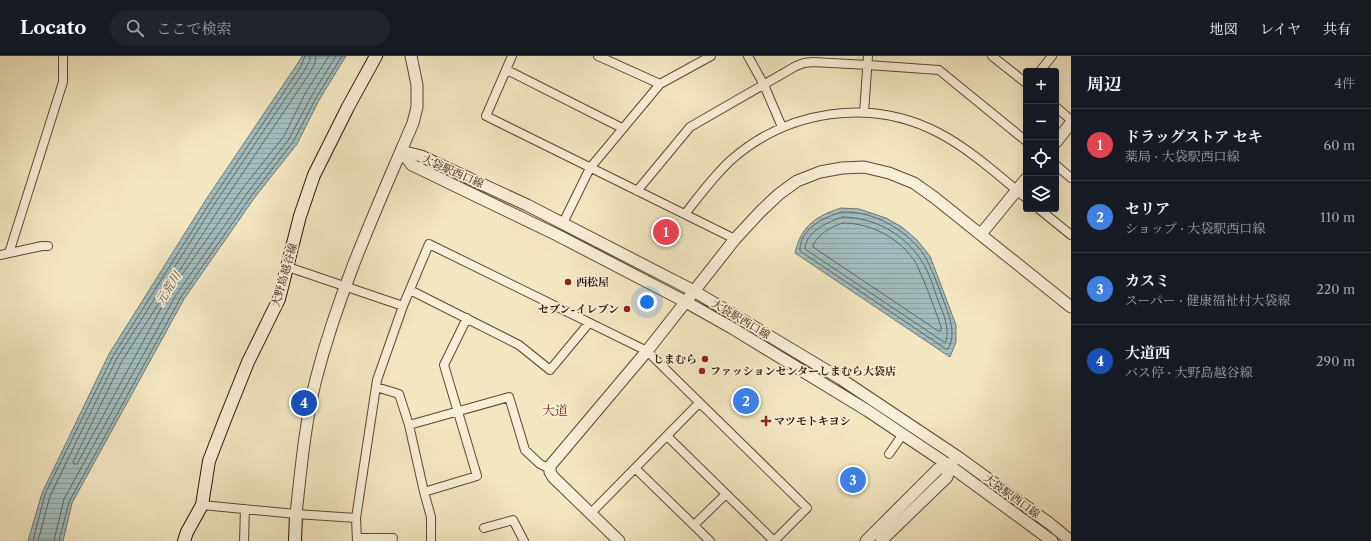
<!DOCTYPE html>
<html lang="ja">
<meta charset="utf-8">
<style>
:root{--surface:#171b24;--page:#20242c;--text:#f1f3f6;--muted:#9ea1a6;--line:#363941;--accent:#c59692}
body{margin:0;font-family:"Libre Caslon Text","Noto Serif JP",serif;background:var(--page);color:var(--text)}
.controls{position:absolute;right:12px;top:12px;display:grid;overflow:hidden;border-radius:4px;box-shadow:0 4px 16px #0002}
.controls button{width:36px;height:36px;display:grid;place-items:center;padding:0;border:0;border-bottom:1px solid var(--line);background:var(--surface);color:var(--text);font:20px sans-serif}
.you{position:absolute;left:647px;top:246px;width:14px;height:14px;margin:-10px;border:3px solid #fff;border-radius:50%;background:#1a73e8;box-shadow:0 0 0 6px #1a73e833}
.badge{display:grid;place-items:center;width:26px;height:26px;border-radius:50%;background:var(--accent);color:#fff;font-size:13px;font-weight:700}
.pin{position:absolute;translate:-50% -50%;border:2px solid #fff;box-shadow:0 1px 4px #0006}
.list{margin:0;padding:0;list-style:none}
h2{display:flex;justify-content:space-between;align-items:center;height:52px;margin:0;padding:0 16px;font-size:17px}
h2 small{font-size:13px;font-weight:400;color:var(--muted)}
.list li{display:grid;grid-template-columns:26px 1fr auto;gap:12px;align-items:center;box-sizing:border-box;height:72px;padding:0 16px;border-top:1px solid var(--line)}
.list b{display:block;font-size:15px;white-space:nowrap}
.list p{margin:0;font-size:13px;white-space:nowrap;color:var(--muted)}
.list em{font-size:13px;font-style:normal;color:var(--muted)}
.icon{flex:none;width:22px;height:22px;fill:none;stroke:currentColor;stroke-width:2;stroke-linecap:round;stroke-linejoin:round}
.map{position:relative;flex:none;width:1071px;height:485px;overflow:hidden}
header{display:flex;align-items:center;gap:24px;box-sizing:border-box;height:56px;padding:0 20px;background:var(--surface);border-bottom:1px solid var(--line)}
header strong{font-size:19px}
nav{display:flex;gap:22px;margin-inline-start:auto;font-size:14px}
.search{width:280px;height:36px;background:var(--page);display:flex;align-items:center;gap:10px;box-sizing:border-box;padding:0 14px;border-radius:22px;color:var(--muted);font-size:15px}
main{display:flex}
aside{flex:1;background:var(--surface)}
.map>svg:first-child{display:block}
.water{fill:url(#water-rules);stroke:#717972}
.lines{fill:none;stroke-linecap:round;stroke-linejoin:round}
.shore{stroke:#64685f;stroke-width:1}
.minor-casing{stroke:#5b4930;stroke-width:10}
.tertiary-casing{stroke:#5b4930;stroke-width:13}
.secondary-casing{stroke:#281400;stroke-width:14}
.minor{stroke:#f7efd7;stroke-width:8}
.tertiary{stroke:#f7efd7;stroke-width:11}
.secondary{stroke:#f7efd7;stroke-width:12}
.poi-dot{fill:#8f2418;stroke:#f7efd7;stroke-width:1.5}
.labels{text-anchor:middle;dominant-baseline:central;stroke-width:3.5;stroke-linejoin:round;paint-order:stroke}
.street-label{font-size:11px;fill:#281400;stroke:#f7efd7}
.poi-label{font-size:11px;font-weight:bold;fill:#281400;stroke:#f7efd7;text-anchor:start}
.water-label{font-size:12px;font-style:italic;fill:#524f42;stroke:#f7efd7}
.quarter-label{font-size:13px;fill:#7a1f14;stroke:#f7efd7}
</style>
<header>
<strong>Locato</strong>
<div class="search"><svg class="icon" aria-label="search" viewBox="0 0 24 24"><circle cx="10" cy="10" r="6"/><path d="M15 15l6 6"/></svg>ここで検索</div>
<nav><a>地図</a><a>レイヤ</a><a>共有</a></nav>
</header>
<main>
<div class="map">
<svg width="1071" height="485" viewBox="0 0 1071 485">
<defs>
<pattern id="water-rules" width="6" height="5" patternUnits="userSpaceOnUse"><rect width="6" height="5" fill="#a1bcbe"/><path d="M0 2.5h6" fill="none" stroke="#8ba1a2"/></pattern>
</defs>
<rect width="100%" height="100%" fill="#f3e7c2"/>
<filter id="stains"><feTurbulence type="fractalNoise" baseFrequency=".005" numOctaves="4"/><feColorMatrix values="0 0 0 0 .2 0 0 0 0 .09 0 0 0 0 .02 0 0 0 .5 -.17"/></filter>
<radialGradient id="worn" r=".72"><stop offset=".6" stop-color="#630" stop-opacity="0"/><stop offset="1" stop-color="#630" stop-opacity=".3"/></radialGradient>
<path class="water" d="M302 0H346L319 44 297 88 255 141 184 243 72 447 63 485H28L42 437 109 298 207 142 296 10Z
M841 152 859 153 886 162 902 171 917 184 930 200 956 269V286L950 301 795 197C801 170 816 160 841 152Z"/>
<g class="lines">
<path class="shore" d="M316 0 315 7 309 18 220 151 122 305 73 406 74 408H77L171 234 243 132 284 80 306 36 329 0
M842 156C847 156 852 156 857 157 883 160 915 181 927 204 933 216 938 230 943 243 949 260 957 277 948 293H946L800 195C799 173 824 161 842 156Z
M843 161C875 162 903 177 921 204 929 215 933 231 938 244 943 257 950 271 946 286H944L805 193C805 176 829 165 843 161Z
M843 167C872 167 901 183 916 207 919 213 921 219 924 225 930 240 936 256 941 271V275H938L813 191V189C820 177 830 171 843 167Z
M33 485 45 438 113 300 211 145 300 12 305 0
M38 485 50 440 117 302 215 147 304 15 310 4V0
M54 485 64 443 176 239 248 136 289 83 312 39 336 0
M59 485 69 446 181 241 252 139 293 86 316 42 342 0"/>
<g class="minor-casing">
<path id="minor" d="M512 0 486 60 735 183
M598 0 660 28
M748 0 764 29 782 71
M992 0 1026 27
M507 14 622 72
M1040 15 1052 0
M1056 51 1071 64
M864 57 868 0
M1056 109 1071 122
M637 135 690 71 796 10 804 7 813 6 868 9 939 14 1026 85
M1039 153 1071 179
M685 158C699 140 713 121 730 105 787 54 870 41 939 77 971 94 998 119 1026 142
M563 167 590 112 660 28 711 0
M9 197 63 26V0
M0 199 42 190H48
M288 211 403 250
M410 234 519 289 550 314 589 267
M376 331 399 338 409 369 424 436 431 461V485
M409 369 509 341 525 394 540 408 550 413
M667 380 774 485
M889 398 903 378
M635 412 710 485
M424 436 477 420 444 309 467 262
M202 449 296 458 356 462
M590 458 699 347
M694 469 726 438
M484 472 513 464 524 485
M357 482H393
M244 485 245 453
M357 485 356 462 377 324 403 250 429 188 647 295 807 452 774 485"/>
</g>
<g class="tertiary-casing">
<path id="tertiary" d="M1056 86 1071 67
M401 95 421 100 527 149 694 235 841 323 958 401 1049 467 1071 485
M401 95 412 109 557 179 686 246 732 272 868 355 950 410 1052 485
M981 178 1026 123
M296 458C301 413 305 367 316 323 339 234 377 151 413 67L417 51V29L411 0
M619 485 553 421 550 416V410L647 295 735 183 761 155 779 138 797 125 820 116 842 112 864 111 889 117 914 127 935 142 1071 251
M866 485 938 413 950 410 952 407
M881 485 947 421 950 410"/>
</g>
<g class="secondary-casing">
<path id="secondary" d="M184 485 187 476 202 449 209 405 224 366 248 306 279 243 300 160 314 119 348 51 376 0
M295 485 296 458"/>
</g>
<use href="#minor" class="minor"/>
<use href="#tertiary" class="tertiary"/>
<use href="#secondary" class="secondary"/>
</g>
<g class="poi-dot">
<circle cx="568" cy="226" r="4"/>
<circle cx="627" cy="253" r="4"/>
<circle cx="705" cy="303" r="4"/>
<circle cx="702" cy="315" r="4"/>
<path d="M764 359h4v4h4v4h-4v4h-4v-4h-4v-4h4z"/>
</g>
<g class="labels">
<g class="street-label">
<text transform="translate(453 115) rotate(24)">大袋駅西口線</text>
<text transform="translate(284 219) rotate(-74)">大野島越谷線</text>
<text transform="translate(741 263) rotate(31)">大袋駅西口線</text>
<text transform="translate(1012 440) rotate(36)">大袋駅西口線</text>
</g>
<g class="poi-label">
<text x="576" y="226">西松屋</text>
<text x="619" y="253" text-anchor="end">セブン-イレブン</text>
<text x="697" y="303" text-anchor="end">しまむら</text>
<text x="710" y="315">ファッションセンターしまむら大袋店</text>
<text x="774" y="365">マツモトキヨシ</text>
</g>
<g class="water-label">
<text transform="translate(168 232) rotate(-58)">元荒川</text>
</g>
<g class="quarter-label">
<text x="555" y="354">大道</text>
</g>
</g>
<rect width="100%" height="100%" filter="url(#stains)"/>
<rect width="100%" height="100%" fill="url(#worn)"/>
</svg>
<div class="controls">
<button>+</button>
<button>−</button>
<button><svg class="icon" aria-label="locate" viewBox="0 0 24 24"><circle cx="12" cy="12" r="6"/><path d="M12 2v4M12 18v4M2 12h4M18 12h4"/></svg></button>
<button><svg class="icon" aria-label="layers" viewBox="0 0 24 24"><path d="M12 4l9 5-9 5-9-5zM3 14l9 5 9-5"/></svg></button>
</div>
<div class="you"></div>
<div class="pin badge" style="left:666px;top:176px;background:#e0444e">1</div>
<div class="pin badge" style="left:746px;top:345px;background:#3f7fe0">2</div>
<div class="pin badge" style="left:853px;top:424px;background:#3f7fe0">3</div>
<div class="pin badge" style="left:304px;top:347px;background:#1a4fb4">4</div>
</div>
<aside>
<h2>周辺<small>4件</small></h2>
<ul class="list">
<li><span class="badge" style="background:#e0444e">1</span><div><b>ドラッグストア セキ</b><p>薬局 · 大袋駅西口線</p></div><em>60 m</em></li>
<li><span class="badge" style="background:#3f7fe0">2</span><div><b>セリア</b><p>ショップ · 大袋駅西口線</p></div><em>110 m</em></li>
<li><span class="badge" style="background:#3f7fe0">3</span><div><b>カスミ</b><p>スーパー · 健康福祉村大袋線</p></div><em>220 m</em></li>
<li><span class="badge" style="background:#1a4fb4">4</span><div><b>大道西</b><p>バス停 · 大野島越谷線</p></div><em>290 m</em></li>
</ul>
</aside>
</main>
